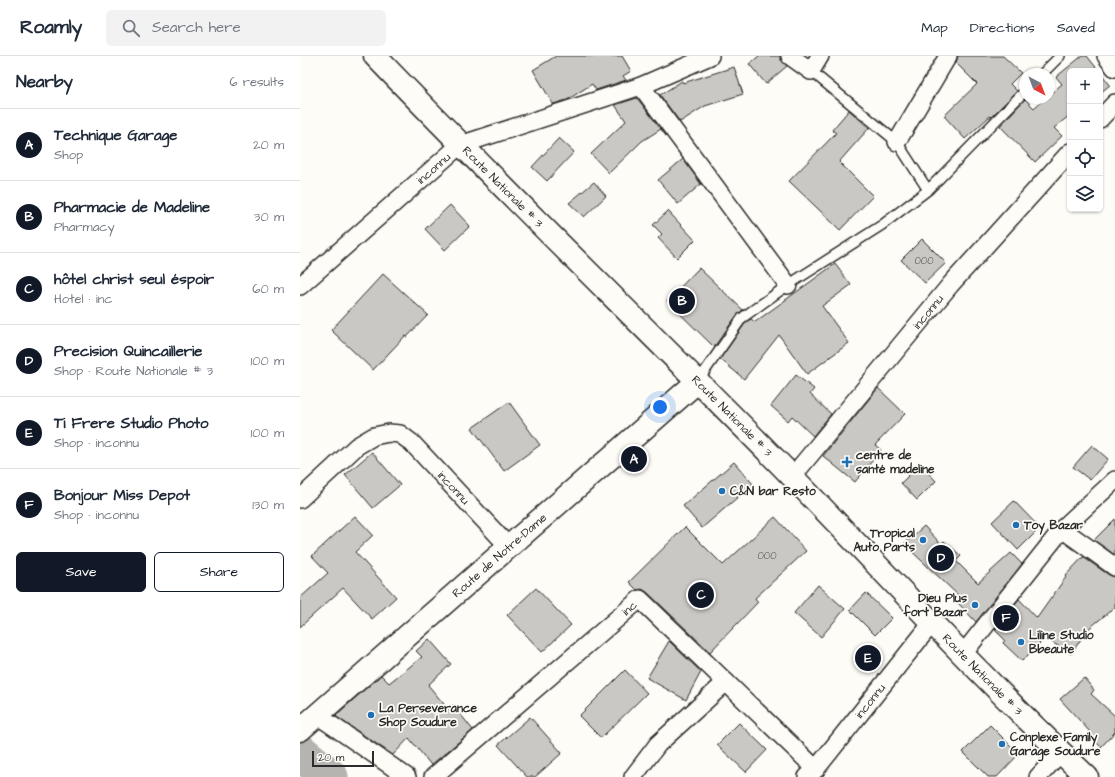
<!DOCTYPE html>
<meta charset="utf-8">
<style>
:root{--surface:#fff;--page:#f2f2f3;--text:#1f2937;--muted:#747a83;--line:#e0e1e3;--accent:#111827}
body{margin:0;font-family:"Architects Daughter",sans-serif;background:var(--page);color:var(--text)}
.controls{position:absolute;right:12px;top:12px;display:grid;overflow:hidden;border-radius:6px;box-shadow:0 1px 3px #0004}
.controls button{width:36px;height:36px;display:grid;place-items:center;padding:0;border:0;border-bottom:1px solid var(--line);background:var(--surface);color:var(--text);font:20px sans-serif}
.compass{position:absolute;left:719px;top:12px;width:36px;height:36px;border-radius:50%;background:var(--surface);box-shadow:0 1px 3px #0004;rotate:138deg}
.scale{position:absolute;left:12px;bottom:10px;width:62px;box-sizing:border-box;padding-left:4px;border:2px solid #2b2b2b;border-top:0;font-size:11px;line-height:14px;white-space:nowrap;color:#2b2b2b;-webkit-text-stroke:3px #fdfcf7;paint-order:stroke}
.you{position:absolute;left:360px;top:351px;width:14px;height:14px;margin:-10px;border:3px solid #fff;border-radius:50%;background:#1a73e8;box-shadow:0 0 0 6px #1a73e833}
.badge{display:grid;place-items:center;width:26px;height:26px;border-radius:50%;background:var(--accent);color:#fff;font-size:13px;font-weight:700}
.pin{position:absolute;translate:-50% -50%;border:2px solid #fff;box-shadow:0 1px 4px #0006}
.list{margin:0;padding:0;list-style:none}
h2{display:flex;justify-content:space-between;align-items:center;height:52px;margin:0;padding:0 16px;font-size:17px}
h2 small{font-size:13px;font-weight:400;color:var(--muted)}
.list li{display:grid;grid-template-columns:26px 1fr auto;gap:12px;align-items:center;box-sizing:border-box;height:72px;padding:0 16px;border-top:1px solid var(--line)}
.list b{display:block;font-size:15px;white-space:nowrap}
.list p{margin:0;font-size:13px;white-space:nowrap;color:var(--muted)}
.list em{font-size:13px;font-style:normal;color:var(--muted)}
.actions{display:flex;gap:8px;padding:12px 16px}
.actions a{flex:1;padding:9px 0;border:1px solid var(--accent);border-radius:6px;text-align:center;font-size:14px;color:var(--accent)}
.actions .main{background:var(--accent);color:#fff}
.icon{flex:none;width:22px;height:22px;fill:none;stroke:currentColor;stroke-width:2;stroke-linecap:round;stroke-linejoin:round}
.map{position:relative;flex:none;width:815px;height:721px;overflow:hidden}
header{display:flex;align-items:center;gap:24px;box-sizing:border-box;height:56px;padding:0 20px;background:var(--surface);border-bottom:1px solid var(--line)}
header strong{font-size:19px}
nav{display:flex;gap:22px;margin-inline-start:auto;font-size:14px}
.search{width:280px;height:36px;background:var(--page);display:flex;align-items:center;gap:10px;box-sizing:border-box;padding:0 14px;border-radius:6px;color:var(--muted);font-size:15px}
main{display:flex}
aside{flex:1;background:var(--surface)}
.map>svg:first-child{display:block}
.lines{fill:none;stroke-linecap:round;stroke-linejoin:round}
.river{stroke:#b5b4b1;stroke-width:37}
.building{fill:#c9c8c4;stroke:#2b2b2b}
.lane-casing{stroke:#2b2b2b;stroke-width:12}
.street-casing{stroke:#2b2b2b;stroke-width:20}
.secondary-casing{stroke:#2b2b2b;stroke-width:25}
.primary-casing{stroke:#2b2b2b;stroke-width:25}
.lane{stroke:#fdfcf7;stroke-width:9}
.street{stroke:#fdfcf7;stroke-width:17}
.secondary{stroke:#fdfcf7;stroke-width:22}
.primary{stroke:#fdfcf7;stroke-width:22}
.poi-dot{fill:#1f6fb2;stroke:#fdfcf7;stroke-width:1.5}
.labels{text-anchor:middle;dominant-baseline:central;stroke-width:3.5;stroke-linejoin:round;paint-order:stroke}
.number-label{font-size:10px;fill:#525251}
.street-label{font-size:12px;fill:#2b2b2b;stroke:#fdfcf7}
.poi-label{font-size:12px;font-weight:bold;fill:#2b2b2b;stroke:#fdfcf7;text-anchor:start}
</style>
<header>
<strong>Roamly</strong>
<div class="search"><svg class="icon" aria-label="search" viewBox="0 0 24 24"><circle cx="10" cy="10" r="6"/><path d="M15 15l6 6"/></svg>Search here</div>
<nav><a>Map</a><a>Directions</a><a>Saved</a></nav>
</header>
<main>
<aside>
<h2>Nearby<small>6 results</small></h2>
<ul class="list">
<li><span class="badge">A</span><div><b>Technique Garage</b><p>Shop</p></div><em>20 m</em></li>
<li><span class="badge">B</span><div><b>Pharmacie de Madeline</b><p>Pharmacy</p></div><em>30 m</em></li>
<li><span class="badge">C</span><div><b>hôtel christ seul éspoir</b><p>Hotel · inc</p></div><em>60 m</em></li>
<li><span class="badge">D</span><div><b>Precision Quincaillerie</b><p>Shop · Route Nationale # 3</p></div><em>100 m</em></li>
<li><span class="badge">E</span><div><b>Ti Frere Studio Photo</b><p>Shop · inconnu</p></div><em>100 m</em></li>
<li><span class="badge">F</span><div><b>Bonjour Miss Depot</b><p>Shop · inconnu</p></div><em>130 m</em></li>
</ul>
<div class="actions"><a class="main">Save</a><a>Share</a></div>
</aside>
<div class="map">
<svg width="815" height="721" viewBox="0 0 815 721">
<rect width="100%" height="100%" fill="#fdfcf7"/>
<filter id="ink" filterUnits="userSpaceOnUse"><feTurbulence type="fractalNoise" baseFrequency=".025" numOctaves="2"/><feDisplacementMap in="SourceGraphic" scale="8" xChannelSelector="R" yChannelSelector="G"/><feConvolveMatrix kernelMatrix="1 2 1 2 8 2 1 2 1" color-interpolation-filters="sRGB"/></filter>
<g filter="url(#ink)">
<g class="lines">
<path class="river" d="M0 696 30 721"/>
</g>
<path class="building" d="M256 0H322L331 15 323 20 326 24 296 34 292 28 267 44 253 48 233 14Z
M459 0H479L481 4 487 10 466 28 449 8Z
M658 0H703L721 17 710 28 717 35 691 61 690 60 665 83 644 60 677 28 656 7Z
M782 0H787L799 15H770V59L754 72 762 80 735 106 700 70 725 43 734 52 745 42H749V39L762 28 756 21Z
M434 11 443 38 405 50 380 66 360 39 382 25 383 27Z
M800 16 810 29 800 37Z
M337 42 361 73 342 85 309 117 291 98 326 65 315 49Z
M549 54 569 72 539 106 573 140 540 174 489 125 536 77 532 74Z
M259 82 274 96 247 125 232 111Z
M383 103 401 128 378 148 358 124Z
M294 126 306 140 284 161 269 147Z
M150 149 170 170 145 194 125 173Z
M368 155 395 184 377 202 358 182 362 178 353 169Z
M622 183 646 207 625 227 601 204Z
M535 208 551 229 522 250 549 287 507 318 479 279 444 323 420 303 446 266 451 263 455 266Z
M399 212 443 254 437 259 414 291 367 245Z
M83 218 128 259 107 281 105 280 73 314 31 274Z
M496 319 514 333 510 338 531 358 513 380 492 360 488 365 471 350Z
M578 332 605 358 575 389 581 394 555 426 523 400Z
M209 346 240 389 204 415 172 372Z
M792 389 808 403 790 424 773 411Z
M72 396 100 429 73 452 45 419Z
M434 406 453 428 402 472 383 450Z
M620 408 636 425 617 444 601 427Z
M714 445 740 472 718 494 692 466Z
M55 460 73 479 55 496 96 541 72 563 43 532 0 571V542L28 517 12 500Z
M475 461 506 495 455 542 458 546 410 596 347 536 342 533 337 534 329 526 385 471 423 509Z
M815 463V499L794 484Z
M624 470 641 488 644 485 661 500 656 505 678 527 711 497 722 508 676 566 657 546 661 542 604 488Z
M783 501 809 519 815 521V551L787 574 771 598 745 582 722 605 703 587 705 584 695 574 719 543 737 562 766 521 765 520Z
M518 529 545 553 521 581 494 557Z
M236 532 271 569 242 596 207 559Z
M566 537 592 562 575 579 550 554Z
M129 583 151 608 128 629 148 653 153 649 173 674 131 709 109 682 93 699 35 660 81 619 89 627 122 601 116 595Z
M369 585 401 616 386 644 347 622Z
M325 614 347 637 301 682 279 660Z
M784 622 794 634 791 638 815 660V676L801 691 788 678 790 676 760 643Z
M230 661 262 697 235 721H227L198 689Z
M439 667 467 694 446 716 417 689Z
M690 669 719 698 697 721H688L663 696Z"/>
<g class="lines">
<g class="lane-casing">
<path id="lane" d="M511 15 597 86 628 134
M742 18 760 0
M398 325 442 262 488 229 582 169 628 134 725 35"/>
</g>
<g class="street-casing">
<g id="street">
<path d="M490 0 511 15 520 0"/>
<path d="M806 0 815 12"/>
<path d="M341 30 488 229"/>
<path d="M800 63 815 47"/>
<path d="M597 86 648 0"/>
<path id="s1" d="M0 230 160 89 341 30 410 0"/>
<path id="s2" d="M492 421 651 228 770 96"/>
<path id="s3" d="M0 443 57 390 74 380 89 377 100 378 112 387 209 491"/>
<path d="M762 473 815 511"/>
<path d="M663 598 762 473 815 424"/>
<path d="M17 659 107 721"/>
<path id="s4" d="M133 721 340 543 516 713"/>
<path d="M333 721 358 688 426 626"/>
<path id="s5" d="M507 721 516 713 632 567"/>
<path d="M738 721 761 696"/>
</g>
</g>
<g class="secondary-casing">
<g id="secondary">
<path id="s6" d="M0 674 398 325"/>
</g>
</g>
<g class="primary-casing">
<g id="primary">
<path id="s7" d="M75 0C205 136 341 267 473 401 578 508 678 619 787 721"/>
</g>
</g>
<use href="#lane" class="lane"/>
<use href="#street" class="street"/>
<use href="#secondary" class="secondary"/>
<use href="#primary" class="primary"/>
</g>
</g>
<g class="poi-dot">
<path d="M545 400h4v4h4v4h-4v4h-4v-4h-4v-4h4z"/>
<circle cx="422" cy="435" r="4"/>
<circle cx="716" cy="469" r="4"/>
<circle cx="623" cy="484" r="4"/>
<circle cx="675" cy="549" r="4"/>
<circle cx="721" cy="586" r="4"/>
<circle cx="71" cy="659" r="4"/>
<circle cx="702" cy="688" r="4"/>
</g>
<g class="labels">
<g class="number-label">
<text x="624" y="205">000</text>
<text x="467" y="500">000</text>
</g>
<g class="street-label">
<text stroke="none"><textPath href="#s1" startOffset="178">inconnu</textPath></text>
<text stroke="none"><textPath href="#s7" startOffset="183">Route Nationale # 3</textPath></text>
<text stroke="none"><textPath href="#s2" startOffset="214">inconnu</textPath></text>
<text stroke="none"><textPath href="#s7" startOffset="507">Route Nationale # 3</textPath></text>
<text stroke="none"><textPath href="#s3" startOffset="200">inconnu</textPath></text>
<text stroke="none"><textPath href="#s6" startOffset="265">Route de Notre-Dame</textPath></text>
<text stroke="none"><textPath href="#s4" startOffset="259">inc</textPath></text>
<text stroke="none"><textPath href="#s7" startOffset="867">Route Nationale # 3</textPath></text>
<text stroke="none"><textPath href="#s5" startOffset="99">inconnu</textPath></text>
</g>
<g class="poi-label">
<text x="556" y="399">centre de<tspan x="556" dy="14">santé madeline</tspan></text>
<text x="430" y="435">C&amp;N bar Resto</text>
<text x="724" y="469">Toy Bazar</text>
<text x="615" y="477" text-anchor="end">Tropical<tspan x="615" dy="14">Auto Parts</tspan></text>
<text x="667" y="542" text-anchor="end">Dieu Plus<tspan x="667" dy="14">fort Bazar</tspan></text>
<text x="729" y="579">Liline Studio<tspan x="729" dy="14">Bbeaute</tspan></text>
<text x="79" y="652">La Perseverance<tspan x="79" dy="14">Shop Soudure</tspan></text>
<text x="710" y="681">Conplexe Family<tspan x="710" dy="14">Garage Soudure</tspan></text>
</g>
</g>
</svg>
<div class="controls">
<button>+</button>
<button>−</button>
<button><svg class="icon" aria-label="locate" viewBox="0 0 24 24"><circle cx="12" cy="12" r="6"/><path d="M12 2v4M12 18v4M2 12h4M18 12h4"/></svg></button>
<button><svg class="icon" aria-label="layers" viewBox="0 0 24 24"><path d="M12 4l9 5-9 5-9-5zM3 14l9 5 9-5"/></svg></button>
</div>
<svg class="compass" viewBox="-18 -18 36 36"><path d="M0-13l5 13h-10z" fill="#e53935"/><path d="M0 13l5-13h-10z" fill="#747a83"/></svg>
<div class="scale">20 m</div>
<div class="you"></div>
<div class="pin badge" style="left:334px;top:403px">A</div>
<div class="pin badge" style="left:382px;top:245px">B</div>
<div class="pin badge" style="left:401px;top:539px">C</div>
<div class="pin badge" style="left:641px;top:502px">D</div>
<div class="pin badge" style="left:568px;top:602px">E</div>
<div class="pin badge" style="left:706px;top:562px">F</div>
</div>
</main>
